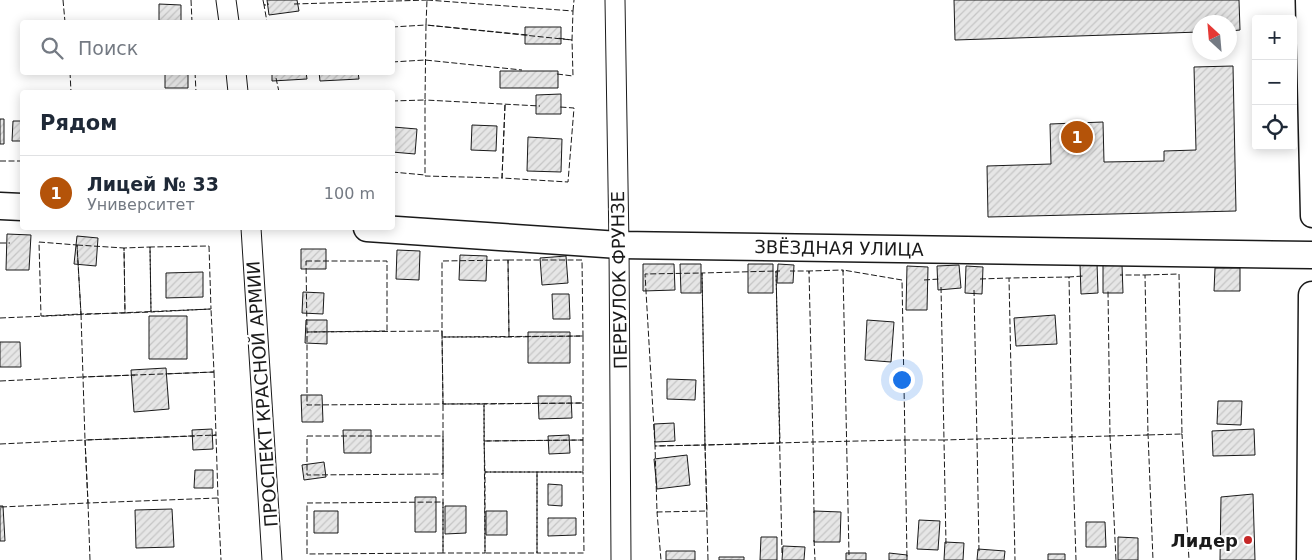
<!DOCTYPE html>
<html lang="ru">
<meta charset="utf-8">
<style>
:root{--surface:#fff;--page:#f2f2f3;--text:#1f2937;--muted:#747a83;--line:#e0e1e3;--accent:#b45309}
body{margin:0;font-family:"DejaVu Sans",sans-serif;background:var(--page);color:var(--text)}
.controls{position:absolute;right:15px;top:15px;display:grid;overflow:hidden;border-radius:5px;box-shadow:0 2px 12px #0003}
.controls button{width:45px;height:45px;display:grid;place-items:center;padding:0;border:0;border-bottom:1px solid var(--line);background:var(--surface);color:var(--text);font:25px sans-serif}
.compass{position:absolute;left:1192px;top:15px;width:45px;height:45px;border-radius:50%;background:var(--surface);box-shadow:0 2px 12px #0003;rotate:334deg}
.you{position:absolute;left:901px;top:379px;width:18px;height:18px;margin:-12px;border:4px solid #fff;border-radius:50%;background:#1a73e8;box-shadow:0 0 0 8px #1a73e833}
.badge{display:grid;place-items:center;width:32px;height:32px;border-radius:50%;background:var(--accent);color:#fff;font-size:16px;font-weight:700}
.pin{position:absolute;translate:-50% -50%;border:2px solid #fff;box-shadow:0 1px 5px #0006}
.list{margin:0;padding:0;list-style:none}
h2{display:flex;justify-content:space-between;align-items:center;height:65px;margin:0;padding:0 20px;font-size:21px}
h2 small{font-size:16px;font-weight:400;color:var(--muted)}
.list li{display:grid;grid-template-columns:32px 1fr auto;gap:15px;align-items:center;box-sizing:border-box;height:75px;padding:0 20px;border-top:1px solid var(--line)}
.list b{display:block;font-size:19px;white-space:nowrap}
.list p{margin:0;font-size:16px;white-space:nowrap;color:var(--muted)}
.list em{font-size:16px;font-style:normal;color:var(--muted)}
.icon{flex:none;width:28px;height:28px;fill:none;stroke:currentColor;stroke-width:2;stroke-linecap:round;stroke-linejoin:round}
.map{position:relative;flex:none;width:1312px;height:560px;overflow:hidden}
.search{position:absolute;background:var(--surface);box-shadow:0 2px 12px #0003;left:20px;top:20px;width:375px;height:55px;display:flex;align-items:center;gap:12px;box-sizing:border-box;padding:0 18px;border-radius:5px;color:var(--muted);font-size:19px}
.panel{position:absolute;background:var(--surface);box-shadow:0 2px 12px #0003;left:20px;top:90px;width:375px;height:140px;border-radius:5px}
.map>svg:first-child{display:block}
.building{fill:url(#building-hatch);stroke:#1a1a1a}
.lines{fill:none;stroke-linecap:round;stroke-linejoin:round}
.minor-casing{stroke:#1a1a1a;stroke-width:21}
.tertiary-casing{stroke:#1a1a1a;stroke-width:25}
.secondary-casing{stroke:#1a1a1a;stroke-width:29}
.minor{stroke:#fff;stroke-width:19}
.tertiary{stroke:#fff;stroke-width:22}
.secondary{stroke:#fff;stroke-width:26}
.fence{stroke:#1a1a1a;stroke-width:1;stroke-dasharray:6 2.5;stroke-linecap:butt}
.poi-dot{fill:#c62828;stroke:#fff;stroke-width:2}
.labels{text-anchor:middle;dominant-baseline:central;stroke-width:4;stroke-linejoin:round;paint-order:stroke}
.street-label{font-size:18px;fill:#1a1a1a;stroke:#fff}
.poi-label{font-size:18px;font-weight:bold;fill:#1a1a1a;stroke:#fff;text-anchor:end}
</style>
<div class="map">
<svg width="1312" height="560" viewBox="0 0 1312 560">
<defs>
<pattern id="building-hatch" width="6" height="6" patternUnits="userSpaceOnUse" patternTransform="scale(1.25)"><rect width="6" height="6" fill="#e6e6e6"/><path d="M-1 1l2-2M0 6l6-6M5 7l2-2" fill="none" stroke="#c5c5c5"/></pattern>
</defs>
<rect width="100%" height="100%" fill="#fff"/>
<path class="building" d="M267 0H297L299 11 269 15Z
M954 0H1239L1240 30 1230 31V22H1200V32L955 40Z
M159 4 181 5V22H159Z
M525 27H561V44H525Z
M1233 66 1236 211 988 217 987 166 1051 164 1050 124 1103 122 1104 162 1164 161V151L1196 150 1194 67Z
M500 71H558V88H500Z
M165 72H188V88H165Z
M272 72H306L307 79 272 81Z
M319 72H358L359 79 320 81Z
M561 94V114H536V95Z
M0 119H4V144H0Z
M13 121H22V141H12Z
M472 125 497 126 496 151 471 150Z
M393 127 417 129 415 154 392 152Z
M528 137 562 139 561 172 527 171Z
M7 234 31 235 29 270H6Z
M77 236 98 238 96 266 74 264Z
M301 249H326V269H301Z
M397 250 420 251 419 280 396 279Z
M460 255 487 256 486 281 459 280Z
M566 256 568 283 542 285 540 258Z
M1097 263 1098 293 1081 294 1080 264Z
M643 264H674L675 290 643 291Z
M680 264H701V293H681Z
M748 264H773V293H748Z
M778 264 794 265 793 283H777Z
M959 265 961 288 938 290 937 266Z
M1103 265H1122L1123 293H1103Z
M907 266 928 267 927 310H906Z
M966 266 983 267 982 294 965 293Z
M1215 268H1240V291H1214Z
M203 272V297L166 298V273Z
M303 292 324 293 323 314 302 313Z
M552 294H569L570 319H553Z
M1055 315 1057 344 1016 346 1014 318Z
M149 316H187V359H149Z
M306 320H327V344L305 343Z
M867 320 894 322 891 362 865 360Z
M528 332H570V363H528Z
M0 342H20L21 367H0Z
M166 368 169 409 134 412 131 370Z
M667 379 696 380 695 400 667 399Z
M301 395H322L323 422H302Z
M538 396H571L572 418 539 419Z
M1218 401H1242L1241 425 1217 424Z
M674 423 675 441 655 442 654 424Z
M212 429 213 449 193 450 192 430Z
M1254 429 1255 455 1213 456 1212 431Z
M343 430H371V453H344Z
M569 435 570 453 549 454 548 436Z
M687 455 690 485 657 489 654 459Z
M324 462 326 477 304 480 302 465Z
M195 470H213V488H194Z
M548 484 562 485V506L548 505Z
M1253 494 1255 560H1220L1221 497Z
M415 497H436V532H415Z
M0 506H3L5 541H0Z
M445 506H466V533L445 534Z
M172 509 174 547 136 548 135 510Z
M314 511H338V533H314Z
M486 511H507V535H486Z
M814 511 841 512 840 542H814Z
M548 518H576V535L548 536Z
M919 520 940 521 938 550 917 549Z
M1086 522H1105L1106 547H1086Z
M761 537H777V560H760Z
M1118 537 1138 538V560H1118Z
M945 542 964 543 963 560H944Z
M783 546 805 547 804 560H782Z
M978 549 1005 551 1004 560H977Z
M666 551H695V560H666Z
M846 553H866V560H846Z
M889 553 907 555V560H889Z
M1048 554H1065V560H1048Z
M719 557H744V560H719Z"/>
<g class="lines">
<g class="minor-casing">
<path id="minor" d="M226 0 229 22
M615 0 619 245 621 560
M236 72 238 92
M251 228 272 560"/>
</g>
<g class="tertiary-casing">
<path id="tertiary" d="M1307 0 1312 216"/>
</g>
<g class="secondary-casing">
<path id="secondary" d="M0 206 22 207
M367 228 619 245 1312 255
M1310 560 1312 295"/>
</g>
<use href="#minor" class="minor"/>
<use href="#tertiary" class="tertiary"/>
<use href="#secondary" class="secondary"/>
<path class="fence" d="M63 0 65 22
M191 0 192 22
M263 0 264 5 269 4
M427 0 573 11 572 40 426 25Z
M294 4 429 0
M266 5H264L267 22
M573 11 574 0
M392 27 426 25V24
M392 62 425 60 522 70
M70 72 71 92
M195 72 196 92
M557 74 573 76 572 40 557 38
M276 78 279 92
M392 101 425 100 426 25 528 35
M505 105 502 178 568 182 574 108 560 107
M505 105 502 178 425 176V100L540 106
M0 161H22
M392 172 425 175
M39 242 77 245 81 314 41 316Z
M0 243H10
M77 245 124 248 125 313 81 314Z
M209 246 211 309 151 312 150 247Z
M150 247 151 312 125 313 124 248Z
M508 260H582L583 336 509 337Z
M508 260 509 337H442V261Z
M306 261H387V331L307 332Z
M776 271 780 443 705 445 702 273Z
M780 271H776L782 553
M702 273 705 445 655 446 645 274Z
M809 273V271L843 270V272
M1145 275 1179 274 1182 434 1146 435
M1069 278V277L1083 276
M980 279 1009 278
M924 280 939 279
M974 290 977 440
M81 314 83 377 135 375
M0 318 211 309 214 372 165 374
M442 331 443 404 307 405V332Z
M583 336V403L443 404 442 337Z
M214 372 216 435 85 440 83 377Z
M0 381 83 377V379
M583 403V440L484 441V404Z
M443 404H484L485 553H443Z
M1148 433 1153 560
M1181 434H1182L1189 560
M1110 435 1116 560
M307 436H443V474L307 475Z
M1072 436 1076 560
M1109 436 1148 435 1145 275H1120
M1070 437 1110 436 1108 291
M583 440V472H485L484 441Z
M904 440H944L941 287
M905 440 907 558
M0 444 85 440 88 503 218 498 216 435 210 436
M705 445 707 511 657 512 655 446Z
M485 472H537V553H485Z
M537 472H583L584 553H537Z
M218 498 221 560
M443 502V553L307 554V503Z
M88 503 90 560
M1 507 88 503 85 440 195 436
M658 512H657L661 560
M814 513 813 442 905 440 902 280 843 270 849 555
M814 540 815 560
M946 544 944 440 977 439
M979 551 977 439 1072 437 1069 277 1009 278 1015 560
M708 560 705 445 813 442 809 271H790"/>
</g>
<circle class="poi-dot" cx="1248" cy="540" r="5"/>
<g class="labels">
<g class="street-label">
<text transform="translate(839 248) rotate(1)">ЗВЁЗДНАЯ УЛИЦА</text>
<text transform="translate(619 280) rotate(-91)">ПЕРЕУЛОК ФРУНЗЕ</text>
<text transform="translate(262 394) rotate(-94)">ПРОСПЕКТ КРАСНОЙ АРМИИ</text>
</g>
<g class="poi-label">
<text x="1238" y="540">Лидер</text>
</g>
</g>
</svg>
<div class="controls">
<button>+</button>
<button>−</button>
<button><svg class="icon" aria-label="locate" viewBox="0 0 24 24"><circle cx="12" cy="12" r="6"/><path d="M12 2v4M12 18v4M2 12h4M18 12h4"/></svg></button>
</div>
<svg class="compass" viewBox="-18 -18 36 36"><path d="M0-13l5 13h-10z" fill="#e53935"/><path d="M0 13l5-13h-10z" fill="#747a83"/></svg>
<div class="you"></div>
<div class="pin badge" style="left:1077px;top:137px">1</div>
<div class="search"><svg class="icon" aria-label="search" viewBox="0 0 24 24"><circle cx="10" cy="10" r="6"/><path d="M15 15l6 6"/></svg>Поиск</div>
<section class="panel">
<h2>Рядом<small></small></h2>
<ul class="list">
<li><span class="badge">1</span><div><b>Лицей № 33</b><p>Университет</p></div><em>100 m</em></li>
</ul>
</section>
</div>
